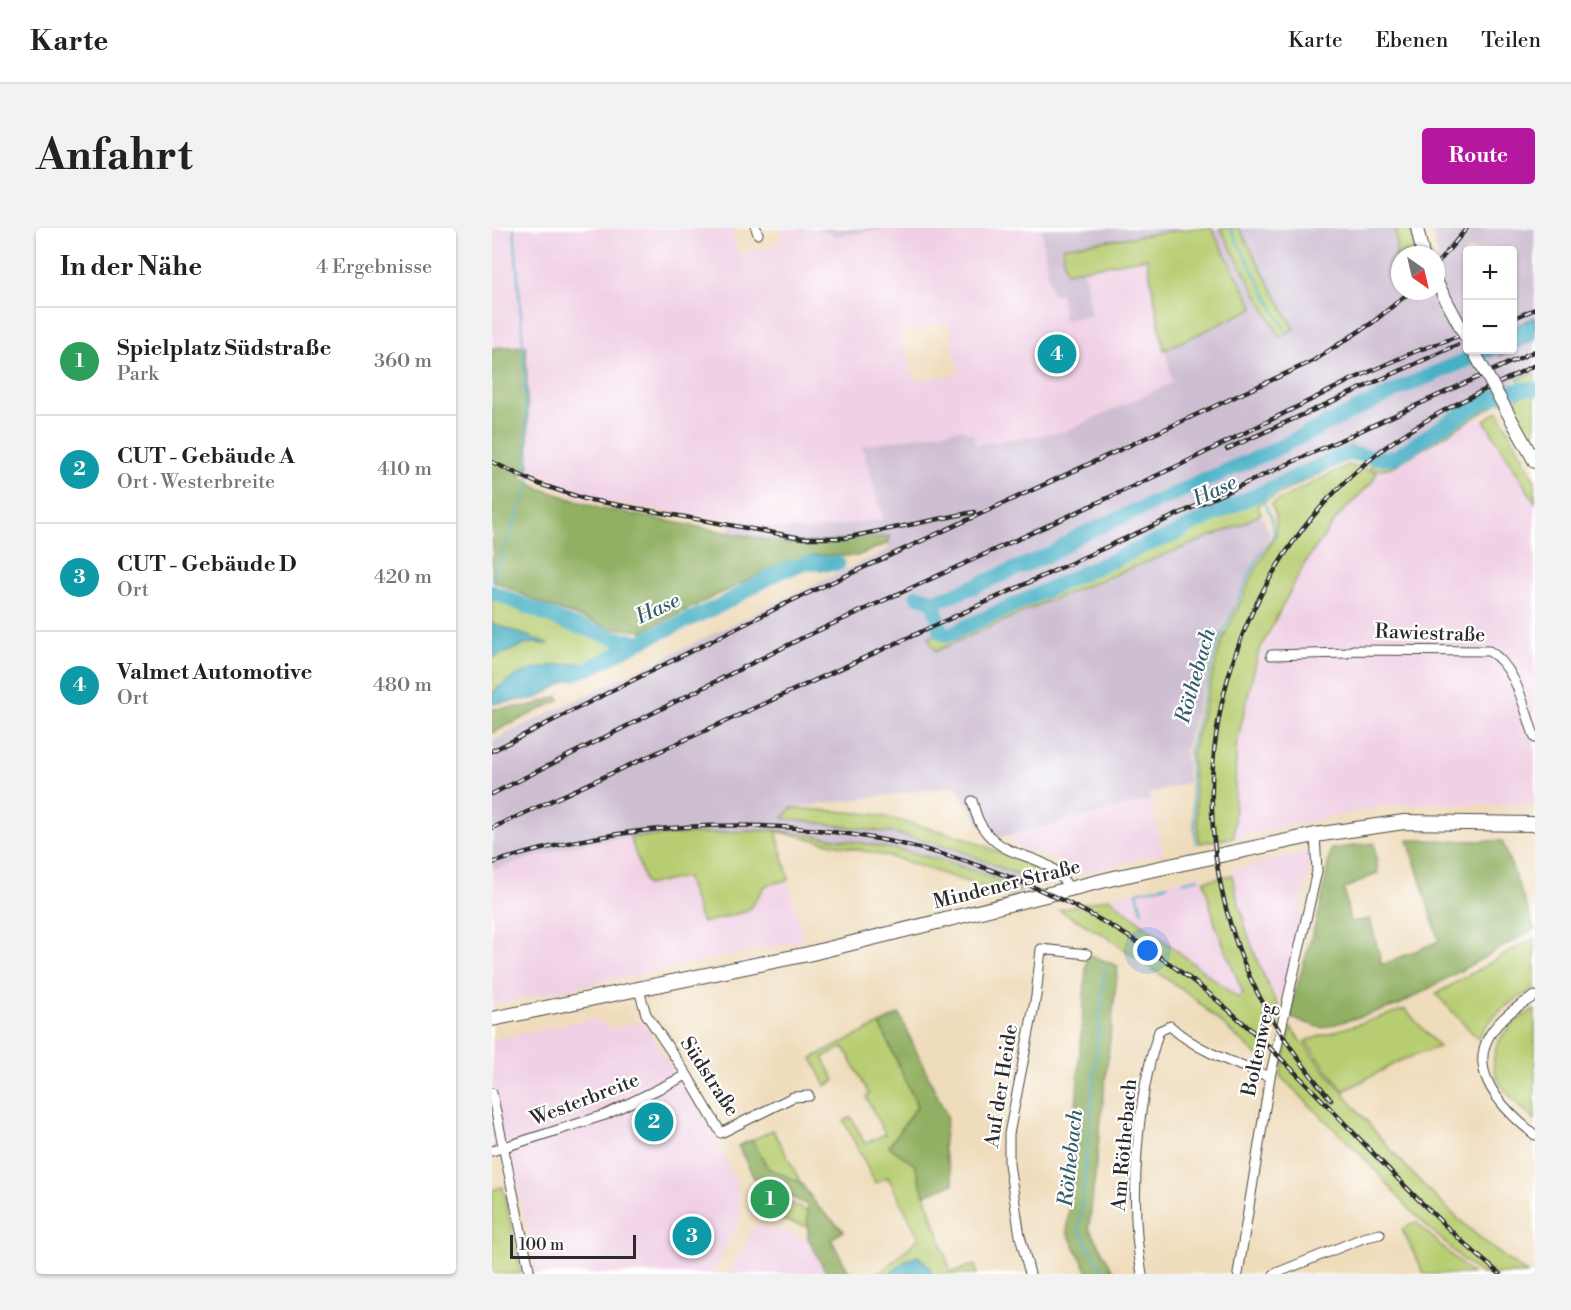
<!DOCTYPE html>
<html lang="de">
<meta charset="utf-8">
<style>
:root{--surface:#fff;--page:#f2f2f2;--text:#202124;--muted:#757577;--line:#e0e0e0;--accent:#b5179e}
body{margin:0;font-family:"Libre Bodoni",serif;background:var(--page);color:var(--text)}
.controls{position:absolute;right:18px;top:18px;display:grid;overflow:hidden;border-radius:6px;box-shadow:0 2px 4px #0004}
.controls button{width:54px;height:54px;display:grid;place-items:center;padding:0;border:0;border-bottom:2px solid var(--line);background:var(--surface);color:var(--text);font:30px sans-serif}
.compass{position:absolute;left:899px;top:18px;width:54px;height:54px;border-radius:50%;background:var(--surface);box-shadow:0 2px 4px #0004;rotate:146deg}
.scale{position:absolute;left:18px;bottom:15px;width:126px;box-sizing:border-box;padding-left:6px;border:3px solid #2b2b2b;border-top:0;font-size:16px;line-height:21px;white-space:nowrap;color:#2b2b2b;-webkit-text-stroke:4px #fff;paint-order:stroke}
.you{position:absolute;left:656px;top:723px;width:21px;height:21px;margin:-15px;border:4px solid #fff;border-radius:50%;background:#1a73e8;box-shadow:0 0 0 9px #1a73e833}
.badge{display:grid;place-items:center;width:39px;height:39px;border-radius:50%;background:var(--accent);color:#fff;font-size:20px;font-weight:700}
.pin{position:absolute;translate:-50% -50%;border:3px solid #fff;box-shadow:0 2px 6px #0006}
.list{margin:0;padding:0;list-style:none}
h2{display:flex;justify-content:space-between;align-items:center;height:78px;margin:0;padding:0 24px;font-size:26px}
h2 small{font-size:20px;font-weight:400;color:var(--muted)}
.list li{display:grid;grid-template-columns:39px 1fr auto;gap:18px;align-items:center;box-sizing:border-box;height:108px;padding:0 24px;border-top:2px solid var(--line)}
.list b{display:block;font-size:22px;white-space:nowrap}
.list p{margin:0;font-size:20px;white-space:nowrap;color:var(--muted)}
.list em{font-size:20px;font-style:normal;color:var(--muted)}
.map{position:relative;flex:none;width:1043px;height:1046px;overflow:hidden;border-radius:6px}
header{display:flex;align-items:center;gap:36px;box-sizing:border-box;height:84px;padding:0 30px;background:var(--surface);border-bottom:2px solid var(--line)}
header strong{font-size:28px}
nav{display:flex;gap:33px;margin-inline-start:auto;font-size:21px}
.intro{display:flex;align-items:center;justify-content:space-between;box-sizing:border-box;height:144px;padding:0 36px}
h1{margin:0;font-size:42px}
.button{padding:15px 27px;border-radius:6px;background:var(--accent);color:#fff;font-size:21px;font-weight:700}
main{display:flex;gap:36px;padding:0 36px}
aside{flex:1;background:var(--surface);border-radius:6px;box-shadow:0 2px 4px #0004}
.map>svg:first-child{display:block}
.built{fill:#f0d0e4;fill-rule:evenodd}
.industrial{fill:#cebed1;fill-rule:evenodd}
.green{fill:#b8cd71;stroke:#727c4e;stroke-width:1.5}
.forest{fill:#92b063;stroke:#5e6e47;stroke-width:1.5}
.water{fill:#46b0c5;stroke:#386e78;stroke-width:1.5}
.lines{fill:none;stroke-linecap:round;stroke-linejoin:round}
.stream{stroke:#46b0c5;stroke-width:2}
.river{stroke:#46b0c5;stroke-width:15}
.minor-casing{stroke:#484641;stroke-width:11}
.tertiary-casing{stroke:#484641;stroke-width:14}
.secondary-casing{stroke:#484641;stroke-width:16}
.minor{stroke:#fff;stroke-width:9}
.tertiary{stroke:#fff;stroke-width:12}
.secondary{stroke:#fff;stroke-width:14}
.rail-casing{stroke:#2b2b2b;stroke-width:4.5}
.rail{stroke:#fff;stroke-width:2;stroke-dasharray:7;stroke-linecap:butt}
.tertiary-bridge-casing{stroke:#484641;stroke-width:14;stroke-linecap:butt}
.tertiary-bridge{stroke:#fff;stroke-width:12}
.labels{text-anchor:middle;dominant-baseline:central;stroke-width:4.5;stroke-linejoin:round;paint-order:stroke}
.street-label{font-size:20px;fill:#2b2b2b;stroke:#fff}
.water-label{font-size:21px;font-style:italic;fill:#366069;stroke:#fff}
</style>
<header>
<strong>Karte</strong>
<nav><a>Karte</a><a>Ebenen</a><a>Teilen</a></nav>
</header>
<div class="intro"><h1>Anfahrt</h1><a class="button">Route</a></div>
<main>
<aside>
<h2>In der Nähe<small>4 Ergebnisse</small></h2>
<ul class="list">
<li><span class="badge" style="background:#2e9e5b">1</span><div><b>Spielplatz Südstraße</b><p>Park</p></div><em>360 m</em></li>
<li><span class="badge" style="background:#0f9aa8">2</span><div><b>CUT - Gebäude A</b><p>Ort · Westerbreite</p></div><em>410 m</em></li>
<li><span class="badge" style="background:#0f9aa8">3</span><div><b>CUT - Gebäude D</b><p>Ort</p></div><em>420 m</em></li>
<li><span class="badge" style="background:#0f9aa8">4</span><div><b>Valmet Automotive</b><p>Ort</p></div><em>480 m</em></li>
</ul>
</aside>
<div class="map">
<svg width="1043" height="1046" viewBox="0 0 1043 1046">
<rect width="100%" height="100%" fill="#fff"/>
<filter id="ink" filterUnits="userSpaceOnUse"><feTurbulence type="fractalNoise" baseFrequency=".0167" numOctaves="2"/><feDisplacementMap in="SourceGraphic" scale="12" xChannelSelector="R" yChannelSelector="G"/><feConvolveMatrix kernelMatrix="1 2 1 2 8 2 1 2 1" color-interpolation-filters="sRGB"/></filter>
<filter id="wash" filterUnits="userSpaceOnUse"><feTurbulence type="fractalNoise" baseFrequency=".008" numOctaves="4" result="noise"/><feDisplacementMap in="SourceGraphic" scale="24" xChannelSelector="R" yChannelSelector="G"/><feGaussianBlur stdDeviation="1.35" result="paint"/><feColorMatrix in="noise" values="0 0 0 0 0 0 0 0 0 0 0 0 0 0 0 0 0 1.4 0 .05"/><feComposite in="paint" operator="in"/></filter>
<g filter="url(#wash)">
<rect width="100%" height="100%" fill="#efdcbb"/>
<path class="built" d="M0 0H242L240 5 247 26 289 15V1L285 0H904V33L908 40 470 277 347 299 316 302 277 300 93 271 76 266 37 239 34 118 0 120ZM457 95 467 146 423 152 406 104Z
M984 187 992 192 1043 274V577L922 576 895 578 743 609 745 519 755 470 768 426 814 334 845 290 881 254 887 242 902 238Z
M658 572 672 625 590 646 564 632 523 619 518 607Z
M138 609 153 658 194 651 210 697 256 684 276 658 296 654 312 712 0 777V642L82 617Z
M815 624 818 639 799 733 787 776 764 730 750 689 740 641Z
M710 646 723 696 751 765 746 770 617 670Z
M103 790 118 801 151 793 223 910 244 953 249 988 221 1046H44L16 913 0 916V812Z
M263 997 316 1010 335 1046H236Z"/>
<path class="industrial" d="M285 0H402L345 8 323 1Z
M549 0H904L908 63H944L946 28 939 0H1043V144L1026 151 905 228 890 232 872 228 859 218 551 375 748 297 769 286 778 306 723 414 693 524 696 554 657 566 658 572 509 609 503 614 490 599 463 558 299 580 292 590 407 606 466 622 551 657 529 663 514 655 427 627 283 602 138 609 82 617 0 642V513L396 321 398 309 297 316 235 304 239 295 316 302 391 291 370 218 468 201 481 206 484 217 574 203 680 155 656 30 592 41 599 87 572 92 569 66 559 67ZM975 22H1020V122H975Z"/>
<path class="green" d="M702 0H719L762 80 672 122 655 30 574 44 570 19Z
M728 0H747L802 101 788 109Z
M904 0H918L923 27H908V40L904 33Z
M1043 144V218L1019 177 1031 165 1026 151Z
M999 170 1003 177 902 238 887 242 877 239 886 231 905 228Z
M1006 183 1043 252V274L992 192Z
M859 217 869 225 765 277 769 286 748 297 551 375 444 423 436 410 771 261Z
M856 237 885 244 880 254 844 291 813 335 766 425 744 519 742 609 707 615 700 526 729 415 767 335 784 307V288L779 276Z
M0 371 131 419 94 437 87 435 6 459 0 466Z
M299 580 381 586 471 609 559 646 560 651 551 657 466 622 407 606 291 590Z
M283 602C364 613 455 625 529 663L515 667 403 630 284 603 297 652 274 657 256 683 210 695 194 649 154 657 138 609Z
M740 647C751 697 763 732 786 778L773 834 699 768 610 706 567 682 617 670 746 770 751 765 723 696 712 653Z
M1043 709V760C1020 773 998 786 986 811L944 766Z
M913 781 947 819 909 832 852 863 813 813Z
M1043 782V893C1032 881 1016 869 1008 855 990 823 1015 795 1043 782Z
M388 796 425 878 397 918 423 937 459 1044 483 1037 485 1046H384L394 1040 427 1010 396 949 383 955 352 893 359 889 373 916 393 906 374 869 377 866 352 819 331 829 343 853 334 858 320 830Z
M799 800C868 886 943 985 1036 1046H989L978 1038 919 983 875 933 788 848Z
M281 902 309 955 276 940 260 912Z
M265 957 316 984V999L265 985Z
M11 959 29 1046H0V962Z
M924 994 976 1043 980 1046H932L910 1001Z"/>
<path class="forest" d="M34 118 37 239 28 248 44 259 106 280 297 316 398 308 397 315 365 328 323 327 289 336 151 403 119 400 53 377 0 352V120Z
M66 468 68 472 0 505V481L39 478Z
M916 612 1010 613 1043 701 907 777 830 800 796 789 828 680 839 621 882 615 886 645 852 661 858 694 878 691 890 737 947 713Z
M595 726 626 738 597 1000 623 1046H597L575 1004Z
M407 786 455 888 451 920 462 956 432 967 423 937 397 918 425 878 388 796Z
M260 912 276 940 309 955 327 980 352 1003 339 1011 358 1046H335L316 1010 315 977 262 950 246 918Z"/>
<path class="water" d="M1043 89V111L1008 128 1005 122H1020L1021 99Z
M0 395 57 416 38 415 0 430Z
M87 435 100 439 45 470 0 476V466C22 441 56 437 87 435Z
M426 1028 438 1039 439 1046H397L415 1032Z"/>
<g class="lines">
<path class="stream" d="M738 0 795 105
M831 185 835 195
M0 353 37 257 31 115 22 0
M704 616 697 525 726 414 765 332 782 306 779 288 768 267
M691 654 707 650
M650 684 645 664 676 657
M613 1046 587 1002 613 739"/>
<path class="river" d="M0 364 75 395 123 410 147 414 229 377 285 345 314 335 346 336
M425 368 441 373 459 368 561 325 586 308 773 226 913 158 998 122
M441 373 449 404 456 407 611 336C626 331 639 324 654 317 669 311 680 310 693 300L848 228C869 221 880 235 905 228 935 209 1008 154 1043 161
M80 446 100 439 147 414"/>
</g>
</g>
<g filter="url(#ink)">
<g class="lines">
<g class="minor-casing">
<path id="minor" d="M264 0 266 6
M779 427 855 425 861 422 997 423C1025 439 1032 481 1043 510
M480 573C483 582 485 593 491 600 516 637 557 620 577 661
M147 762 154 786 195 847 229 905 301 869 317 868
M1043 768C966 811 981 858 1043 907
M0 865 38 1046
M0 923 113 887 195 847
M538 1046 528 1008 517 936V906L544 768 549 721 595 726
M650 1046C637 976 644 871 667 803L678 798C705 823 744 836 778 849
M746 1046 778 849 825 643 823 607
M782 1046 871 1010 888 1006"/>
</g>
<g class="tertiary-casing">
<path id="tertiary" d="M925 0 931 27
M1013 180 1043 234"/>
</g>
<g class="secondary-casing">
<path id="secondary" d="M0 791 316 726 626 649 823 607 912 594 1043 596"/>
</g>
<use href="#minor" class="minor"/>
<use href="#tertiary" class="tertiary"/>
<use href="#secondary" class="secondary"/>
<g class="rail-casing">
<path id="rail" d="M944 37 975 0
M1020 91 1043 81
M735 221 965 117
M0 234 47 256 93 271 310 310H352L482 284
M0 523 299 373 821 133 880 95 919 63
M0 566 310 410 692 235 859 152 922 124 975 105
M0 600 1043 123
M0 635C260 554 533 604 740 785 834 867 911 967 1008 1046
M839 872C804 830 771 784 751 733 679 549 734 342 891 221 937 186 992 163 1043 137"/>
</g>
<use href="#rail" class="rail"/>
<g class="tertiary-bridge-casing">
<path id="tertiary-bridge" d="M944 53 975 111
M981 122 1013 180"/>
</g>
<use href="#tertiary-bridge" class="tertiary-bridge"/>
</g>
</g>
<g class="labels">
<g class="street-label">
<text transform="translate(938 406) rotate(2)">Rawiestraße</text>
<text transform="translate(515 657) rotate(-14)">Mindener Straße</text>
<text transform="translate(767 822) rotate(-78)">Boltenweg</text>
<text transform="translate(217 849) rotate(57)">Südstraße</text>
<text transform="translate(510 858) rotate(-81)">Auf der Heide</text>
<text transform="translate(93 872) rotate(-21)">Westerbreite</text>
<text transform="translate(633 917) rotate(-85)">Am Röthebach</text>
</g>
<g class="water-label">
<text transform="translate(723 263) rotate(-25)">Hase</text>
<text transform="translate(166 381) rotate(-25)">Hase</text>
<text transform="translate(704 448) rotate(-74)">Röthebach</text>
<text transform="translate(579 930) rotate(-84)">Röthebach</text>
</g>
</g>
</svg>
<div class="controls">
<button>+</button>
<button>−</button>
</div>
<svg class="compass" viewBox="-18 -18 36 36"><path d="M0-13l5 13h-10z" fill="#e53935"/><path d="M0 13l5-13h-10z" fill="#757577"/></svg>
<div class="scale">100 m</div>
<div class="you"></div>
<div class="pin badge" style="left:278px;top:971px;background:#2e9e5b">1</div>
<div class="pin badge" style="left:162px;top:894px;background:#0f9aa8">2</div>
<div class="pin badge" style="left:200px;top:1008px;background:#0f9aa8">3</div>
<div class="pin badge" style="left:565px;top:126px;background:#0f9aa8">4</div>
</div>
</main>
